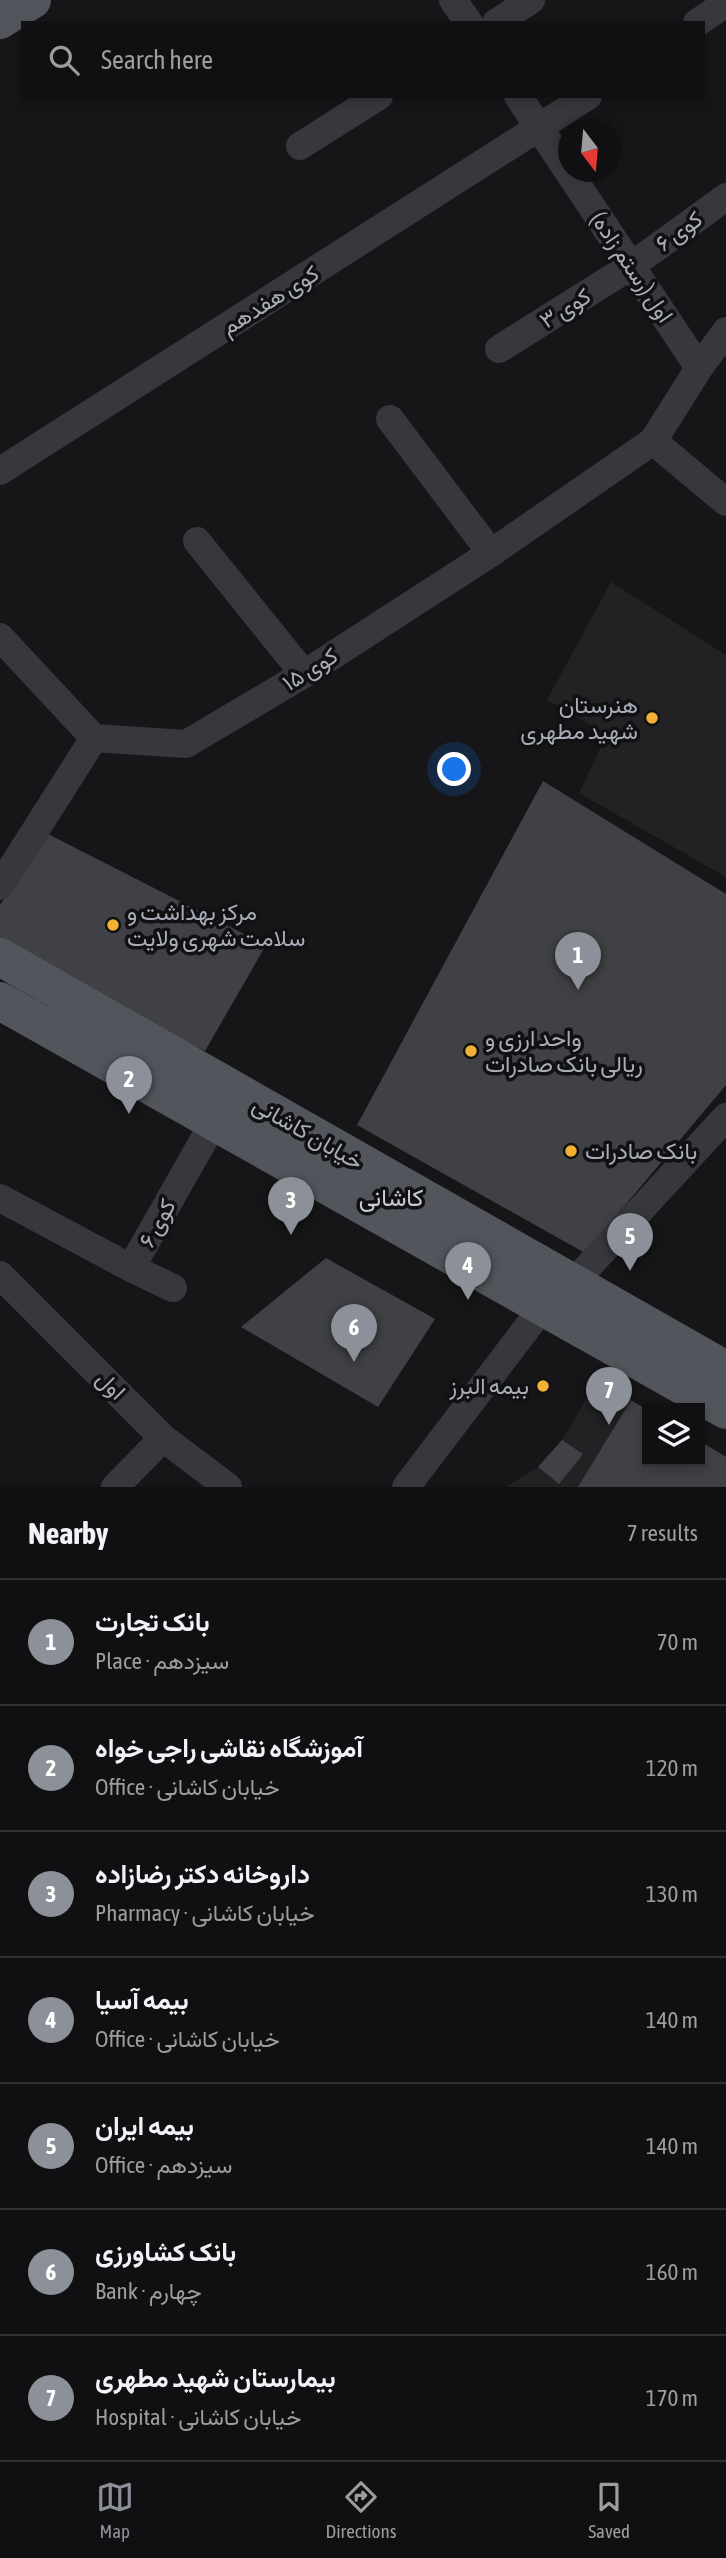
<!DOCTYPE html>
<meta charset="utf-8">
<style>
:root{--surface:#101012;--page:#19191b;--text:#f1f3f6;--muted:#9c9d9f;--line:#303032;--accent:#8c9099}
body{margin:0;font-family:"Asap Condensed",Vazirmatn,sans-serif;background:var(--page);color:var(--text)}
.controls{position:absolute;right:21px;bottom:21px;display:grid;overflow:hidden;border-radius:0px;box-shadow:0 4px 10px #0003}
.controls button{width:63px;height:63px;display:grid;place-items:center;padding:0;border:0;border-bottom:2px solid var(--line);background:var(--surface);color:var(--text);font:35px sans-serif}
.compass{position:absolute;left:558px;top:119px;width:63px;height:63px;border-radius:50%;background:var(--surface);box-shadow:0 4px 10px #0003;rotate:164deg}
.you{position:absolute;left:455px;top:770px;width:24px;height:24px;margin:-18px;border:5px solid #fff;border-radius:50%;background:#1a73e8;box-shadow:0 0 0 10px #1a73e833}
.badge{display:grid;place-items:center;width:46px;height:46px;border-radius:50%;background:var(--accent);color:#fff;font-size:23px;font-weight:700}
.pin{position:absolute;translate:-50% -58px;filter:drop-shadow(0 2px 4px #0008)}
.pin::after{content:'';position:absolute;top:37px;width:24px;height:21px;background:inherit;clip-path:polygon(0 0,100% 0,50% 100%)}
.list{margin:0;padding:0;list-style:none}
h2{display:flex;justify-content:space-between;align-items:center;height:91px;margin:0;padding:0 28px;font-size:30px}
h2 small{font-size:23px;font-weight:400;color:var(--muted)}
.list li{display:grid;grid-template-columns:46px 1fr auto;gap:21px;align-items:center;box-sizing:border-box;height:126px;padding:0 28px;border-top:2px solid var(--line)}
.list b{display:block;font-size:26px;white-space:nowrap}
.list p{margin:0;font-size:23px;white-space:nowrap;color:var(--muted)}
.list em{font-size:23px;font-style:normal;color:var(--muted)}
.icon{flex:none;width:38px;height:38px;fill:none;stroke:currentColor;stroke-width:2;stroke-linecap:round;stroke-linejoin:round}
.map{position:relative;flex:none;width:726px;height:1487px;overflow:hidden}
.search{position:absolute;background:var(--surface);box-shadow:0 4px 10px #0003;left:21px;right:21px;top:21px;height:77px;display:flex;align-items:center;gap:18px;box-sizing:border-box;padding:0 24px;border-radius:0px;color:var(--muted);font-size:26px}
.sheet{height:973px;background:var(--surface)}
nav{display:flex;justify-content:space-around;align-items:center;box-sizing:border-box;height:98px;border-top:2px solid var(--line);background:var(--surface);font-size:19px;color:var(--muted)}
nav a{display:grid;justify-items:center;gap:4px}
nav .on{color:var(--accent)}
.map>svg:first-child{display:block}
.built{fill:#222225}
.building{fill:#404145}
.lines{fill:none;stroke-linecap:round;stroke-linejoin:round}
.minor{stroke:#37383d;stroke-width:28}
.primary{stroke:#53555c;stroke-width:38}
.poi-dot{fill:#f2b134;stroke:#111113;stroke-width:2.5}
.labels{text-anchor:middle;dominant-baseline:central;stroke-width:7;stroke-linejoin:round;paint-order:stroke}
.street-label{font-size:23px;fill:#a8adb8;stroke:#111113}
.poi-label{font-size:23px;fill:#a8adb8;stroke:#111113;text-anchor:start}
.neighbourhood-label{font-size:24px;fill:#c9ccd4;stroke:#111113}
</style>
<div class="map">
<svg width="726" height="1487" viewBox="0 0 726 1487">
<rect width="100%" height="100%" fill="#161618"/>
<path class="built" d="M611 582 726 655V877L579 793 607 735 547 700Z
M597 1381 647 1410V1461H700V1441L726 1457V1487H506L538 1467 562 1440Z"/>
<path class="building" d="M543 781 726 894V1085L585 1253 357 1125Z
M48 834 266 945 205 1051 0 949V905Z
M326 1258 435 1319 378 1407 241 1327Z
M631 1400 647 1410V1461H700V1441L726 1457V1487H578Z
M562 1440 583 1454 559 1484 538 1467Z"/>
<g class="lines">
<path class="minor" d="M453 0 469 23
M496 23 531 0
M697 23 726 3
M518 96 699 368
M300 146 379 96
M499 349 631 266 726 197
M390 419 491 553
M653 441 726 502
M0 471 588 96
M197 541 304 674
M0 637 94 738
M0 886 94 738 186 744 304 674 491 553 653 441 699 368 726 331
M0 1198 131 1268 214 1122
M131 1268 173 1288
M0 1275 163 1438 228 1487
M573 1283 726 1117
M115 1487 163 1438
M406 1487 543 1307"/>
<path class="primary" d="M0 20 32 0
M0 957 726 1370
M0 1001 726 1410"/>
</g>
<g class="poi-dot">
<circle cx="652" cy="718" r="7"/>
<circle cx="113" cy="925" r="7"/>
<circle cx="471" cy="1051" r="7"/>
<circle cx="571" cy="1151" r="7"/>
<circle cx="543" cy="1386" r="7"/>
</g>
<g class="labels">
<g class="street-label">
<text transform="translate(679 231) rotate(-36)">کوی ۶</text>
<text transform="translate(632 267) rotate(56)">اول (رستم زاده)</text>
<text transform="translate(270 300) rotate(-32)">کوی هفدهم</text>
<text transform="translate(565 308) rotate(-32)">کوی ۳</text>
<text transform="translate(310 669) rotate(-32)">کوی ۱۵</text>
<text transform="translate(308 1133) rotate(30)">خیابان کاشانی</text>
<text transform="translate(157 1223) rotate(-61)">کوی ۶</text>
<text transform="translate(111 1385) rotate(45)">اول</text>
</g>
<g class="poi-label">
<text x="638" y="705" text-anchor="end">هنرستان<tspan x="638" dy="26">شهید مطهری</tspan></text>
<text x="127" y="912">مرکز بهداشت و<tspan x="127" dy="26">سلامت شهری ولایت</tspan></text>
<text x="485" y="1038">واحد ارزی و<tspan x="485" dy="26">ریالی بانک صادرات</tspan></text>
<text x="585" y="1151">بانک صادرات</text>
<text x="529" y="1386" text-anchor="end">بیمه البرز</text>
</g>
<g class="neighbourhood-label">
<text x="391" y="1197">کاشانی</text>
</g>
</g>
</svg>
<div class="controls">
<button><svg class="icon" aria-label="layers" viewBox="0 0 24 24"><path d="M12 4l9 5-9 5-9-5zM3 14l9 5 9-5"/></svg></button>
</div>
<svg class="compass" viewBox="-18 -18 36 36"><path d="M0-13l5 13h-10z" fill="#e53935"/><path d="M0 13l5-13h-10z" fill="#9c9d9f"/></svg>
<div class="you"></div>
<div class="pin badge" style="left:578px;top:990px">1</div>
<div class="pin badge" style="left:129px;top:1114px">2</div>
<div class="pin badge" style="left:291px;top:1235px">3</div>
<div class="pin badge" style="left:468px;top:1300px">4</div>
<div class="pin badge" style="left:630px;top:1271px">5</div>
<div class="pin badge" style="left:354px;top:1362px">6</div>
<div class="pin badge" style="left:609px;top:1425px">7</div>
<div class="search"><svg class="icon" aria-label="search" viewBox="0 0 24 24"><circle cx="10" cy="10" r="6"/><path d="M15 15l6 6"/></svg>Search here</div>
</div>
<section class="sheet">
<h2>Nearby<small>7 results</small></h2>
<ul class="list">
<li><span class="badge">1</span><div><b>بانک تجارت</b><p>Place · سیزدهم</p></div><em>70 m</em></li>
<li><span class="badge">2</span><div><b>آموزشگاه نقاشی راجی خواه</b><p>Office · خیابان کاشانی</p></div><em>120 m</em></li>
<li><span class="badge">3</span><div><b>داروخانه دکتر رضازاده</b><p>Pharmacy · خیابان کاشانی</p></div><em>130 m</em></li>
<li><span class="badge">4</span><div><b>بیمه آسیا</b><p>Office · خیابان کاشانی</p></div><em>140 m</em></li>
<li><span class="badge">5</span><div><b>بیمه ایران</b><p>Office · سیزدهم</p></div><em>140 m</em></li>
<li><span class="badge">6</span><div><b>بانک کشاورزی</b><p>Bank · چهارم</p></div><em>160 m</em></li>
<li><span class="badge">7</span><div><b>بیمارستان شهید مطهری</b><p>Hospital · خیابان کاشانی</p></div><em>170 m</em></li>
</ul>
</section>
<nav>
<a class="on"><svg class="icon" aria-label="map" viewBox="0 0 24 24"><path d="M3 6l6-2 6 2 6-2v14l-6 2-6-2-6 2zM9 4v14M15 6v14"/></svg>Map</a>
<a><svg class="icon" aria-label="directions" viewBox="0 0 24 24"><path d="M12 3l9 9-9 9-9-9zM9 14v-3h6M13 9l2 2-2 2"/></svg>Directions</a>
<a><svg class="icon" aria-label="saved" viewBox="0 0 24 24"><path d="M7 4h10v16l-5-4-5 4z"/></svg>Saved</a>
</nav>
